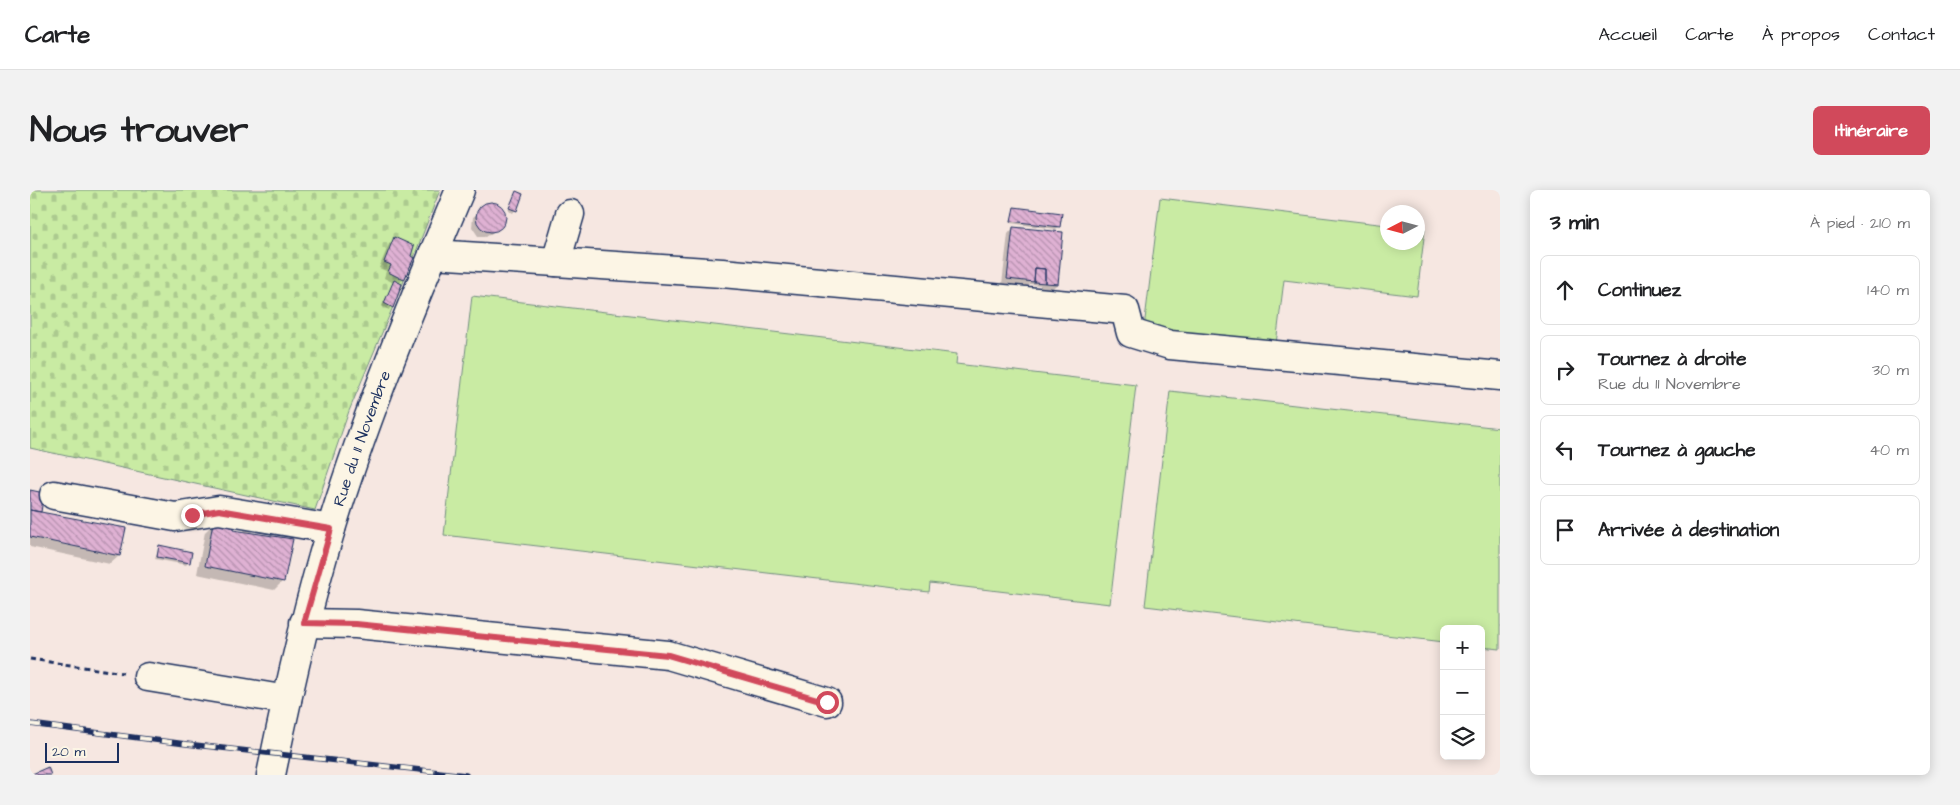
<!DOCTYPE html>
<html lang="fr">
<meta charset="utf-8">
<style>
:root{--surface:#fff;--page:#f2f2f2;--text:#202124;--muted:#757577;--line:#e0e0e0;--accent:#d1495b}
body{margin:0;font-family:"Architects Daughter",sans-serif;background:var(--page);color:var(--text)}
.controls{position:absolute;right:15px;bottom:15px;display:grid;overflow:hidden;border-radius:8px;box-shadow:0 2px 12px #0003}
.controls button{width:45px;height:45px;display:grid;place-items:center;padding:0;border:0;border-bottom:1px solid var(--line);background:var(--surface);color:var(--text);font:25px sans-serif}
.compass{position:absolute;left:1350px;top:15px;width:45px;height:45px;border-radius:50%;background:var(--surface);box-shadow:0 2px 12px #0003;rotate:264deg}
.scale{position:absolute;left:15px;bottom:12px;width:74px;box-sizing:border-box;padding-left:5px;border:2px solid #1b2f5e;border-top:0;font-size:14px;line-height:18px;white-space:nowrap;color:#1b2f5e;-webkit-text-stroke:4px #fcf5e5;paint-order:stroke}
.stop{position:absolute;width:15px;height:15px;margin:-11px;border:4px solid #d1495b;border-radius:50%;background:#fff}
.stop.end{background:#d1495b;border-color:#fff;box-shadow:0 1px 5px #0008}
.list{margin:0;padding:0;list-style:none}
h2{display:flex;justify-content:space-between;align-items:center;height:65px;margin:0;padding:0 20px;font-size:21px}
h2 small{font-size:16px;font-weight:400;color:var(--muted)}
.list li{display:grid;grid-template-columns:32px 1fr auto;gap:15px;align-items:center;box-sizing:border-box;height:70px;margin:0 10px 10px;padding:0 10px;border:1px solid var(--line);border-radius:8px}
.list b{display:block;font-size:19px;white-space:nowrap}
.list p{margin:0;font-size:16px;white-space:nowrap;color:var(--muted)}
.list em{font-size:16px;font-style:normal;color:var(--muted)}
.icon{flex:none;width:28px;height:28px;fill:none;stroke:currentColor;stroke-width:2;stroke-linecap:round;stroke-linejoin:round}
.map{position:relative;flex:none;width:1470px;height:585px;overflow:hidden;border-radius:8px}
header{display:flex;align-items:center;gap:30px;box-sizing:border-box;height:70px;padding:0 25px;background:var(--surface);border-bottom:1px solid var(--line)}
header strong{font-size:24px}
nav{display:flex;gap:28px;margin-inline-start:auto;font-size:18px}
.intro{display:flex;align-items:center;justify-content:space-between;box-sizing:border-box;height:120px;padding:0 30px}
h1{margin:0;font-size:35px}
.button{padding:12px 22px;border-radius:8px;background:var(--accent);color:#fff;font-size:18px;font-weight:700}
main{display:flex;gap:30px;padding:0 30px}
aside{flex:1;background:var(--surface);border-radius:8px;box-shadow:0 2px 12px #0003}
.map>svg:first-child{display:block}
.cemetery{fill:url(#cemetery-stones);stroke:#728d80}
.garden{fill:#c9eba3;stroke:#728d80}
.shadow{fill:#0003}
.building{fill:url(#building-back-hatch);stroke:#1b2f5e}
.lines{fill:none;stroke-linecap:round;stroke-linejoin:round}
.minor-casing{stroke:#1b2f5e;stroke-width:31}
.path{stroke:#1b2f5e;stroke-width:3;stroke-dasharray:5 4;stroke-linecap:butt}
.minor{stroke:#fcf5e5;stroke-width:28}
.rail-casing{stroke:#1b2f5e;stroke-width:5.5}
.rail{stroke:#fcf5e5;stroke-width:4;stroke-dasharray:11;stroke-linecap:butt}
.route{stroke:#d1495b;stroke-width:6}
.labels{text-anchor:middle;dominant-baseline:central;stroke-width:4.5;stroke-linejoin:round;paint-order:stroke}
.street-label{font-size:16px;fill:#1b2f5e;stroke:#fcf5e5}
</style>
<header>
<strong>Carte</strong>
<nav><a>Accueil</a><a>Carte</a><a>À propos</a><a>Contact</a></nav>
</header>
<div class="intro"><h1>Nous trouver</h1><a class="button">Itinéraire</a></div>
<main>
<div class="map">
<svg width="1470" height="585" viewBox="0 0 1470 585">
<defs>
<pattern id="cemetery-stones" width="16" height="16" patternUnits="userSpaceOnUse" patternTransform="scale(1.25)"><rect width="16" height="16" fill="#c9eba3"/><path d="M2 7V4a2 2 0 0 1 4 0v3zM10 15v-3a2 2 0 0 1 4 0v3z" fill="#acca8f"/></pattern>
<pattern id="building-back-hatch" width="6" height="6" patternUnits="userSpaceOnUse" patternTransform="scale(1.25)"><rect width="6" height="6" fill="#dfb1d3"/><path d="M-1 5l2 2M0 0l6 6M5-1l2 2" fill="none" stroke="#b490ae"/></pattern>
</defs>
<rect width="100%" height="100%" fill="#f6e7e1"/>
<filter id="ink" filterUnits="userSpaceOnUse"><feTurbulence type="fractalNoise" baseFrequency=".02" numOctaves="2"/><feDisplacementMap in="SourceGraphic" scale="10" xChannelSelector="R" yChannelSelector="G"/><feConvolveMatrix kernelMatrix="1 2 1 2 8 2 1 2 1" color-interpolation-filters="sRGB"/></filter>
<g filter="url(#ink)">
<path class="cemetery" d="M0 0H410L384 67 319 221 285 320 0 258Z"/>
<path class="garden" d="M1130 8 1357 35 1358 52H1388V39H1395L1387 106 1254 90 1246 154 1114 138Z
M442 106 927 164 926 174 1106 195 1080 414 900 393 899 402 414 345Z
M1140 201 1470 238V459L1451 457V439H1414V452L1115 416Z"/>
<path class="shadow" d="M486 3 485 20 483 23 478 21Z
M460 14 470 17 475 26 472 36 456 47 448 46 442 37 443 27Z
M984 18 1029 36 1026 39 980 33Z
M983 38 1027 94 1022 99 1010 98V95L1000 94 997 97 972 94 978 44Z
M364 49 373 89 369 94H371L359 120 352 116 364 93 354 88 356 81 349 78 359 54Z
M0 302 10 321 8 323 89 366 80 374 0 357Z
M183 334 213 342 215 339 222 340 221 344 232 346 234 344 262 350 253 391 244 400 167 384 175 342Z
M130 356 159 372 156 375 125 369Z"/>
<path class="building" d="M486 1 493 4 487 21 479 18Z
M446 27a15 15 0 1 1 30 0a15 15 0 1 1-30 0Z
M984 17 1032 23 1030 37 981 31Z
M983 37 1033 42 1028 94 1015 93V79L1005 78 1004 92 977 89Z
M364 47 384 56 381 66 384 68 374 90 358 82 361 75 354 72Z
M1005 78 1015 79V93L1004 92Z
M364 90 372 94 363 118 354 113Z
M0 300 14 303 11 322 0 320Z
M0 320 96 338 90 366 0 347Z
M183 333 203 337V340L263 349 254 392 175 376Z
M129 355 162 362 160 373 127 367Z
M18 577 21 585H0Z"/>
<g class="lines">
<g class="minor-casing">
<g id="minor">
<path d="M403 64 526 72 540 24"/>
<path d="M526 72 692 83 1095 120 1101 143 1140 155 1470 186"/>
<path d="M24 305 145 327 189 320 301 339"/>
<path d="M274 433 326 434 638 465 797 512"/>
<path d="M118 487 257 510"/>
<path id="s1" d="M241 585C258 502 276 420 301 339 336 224 383 112 430 0"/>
</g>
</g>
<path class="path" d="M0 469 93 483"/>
<use href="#minor" class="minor"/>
<g class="rail-casing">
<path id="rail" d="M0 534 156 554 436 585"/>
</g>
<use href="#rail" class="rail"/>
</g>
</g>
<g class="lines" filter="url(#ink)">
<path class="route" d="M162 325 189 320 301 339 274 433 326 434 638 465 797 512"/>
</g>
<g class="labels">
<g class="street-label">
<text stroke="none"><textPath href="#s1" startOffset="349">Rue du 11 Novembre</textPath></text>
</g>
</g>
</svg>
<div class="controls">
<button>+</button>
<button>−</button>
<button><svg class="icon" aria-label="layers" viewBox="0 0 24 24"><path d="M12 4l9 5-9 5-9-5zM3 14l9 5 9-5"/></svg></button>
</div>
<svg class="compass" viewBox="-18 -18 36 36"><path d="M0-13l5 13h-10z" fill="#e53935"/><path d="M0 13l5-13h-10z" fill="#757577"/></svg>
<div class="scale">20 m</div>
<div class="stop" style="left:797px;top:512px"></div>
<div class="stop end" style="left:162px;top:325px"></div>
</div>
<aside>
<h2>3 min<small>À pied · 210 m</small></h2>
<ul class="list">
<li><svg class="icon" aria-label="ahead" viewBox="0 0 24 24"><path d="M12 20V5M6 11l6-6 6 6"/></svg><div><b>Continuez</b></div><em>140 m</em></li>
<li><svg class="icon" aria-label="right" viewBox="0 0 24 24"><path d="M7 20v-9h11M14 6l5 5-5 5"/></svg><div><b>Tournez à droite</b><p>Rue du 11 Novembre</p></div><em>30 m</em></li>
<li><svg class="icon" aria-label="left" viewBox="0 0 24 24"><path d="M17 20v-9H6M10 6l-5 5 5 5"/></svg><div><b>Tournez à gauche</b></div><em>40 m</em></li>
<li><svg class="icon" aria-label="arrive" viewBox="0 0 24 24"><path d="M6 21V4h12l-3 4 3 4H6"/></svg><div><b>Arrivée à destination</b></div></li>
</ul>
</aside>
</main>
